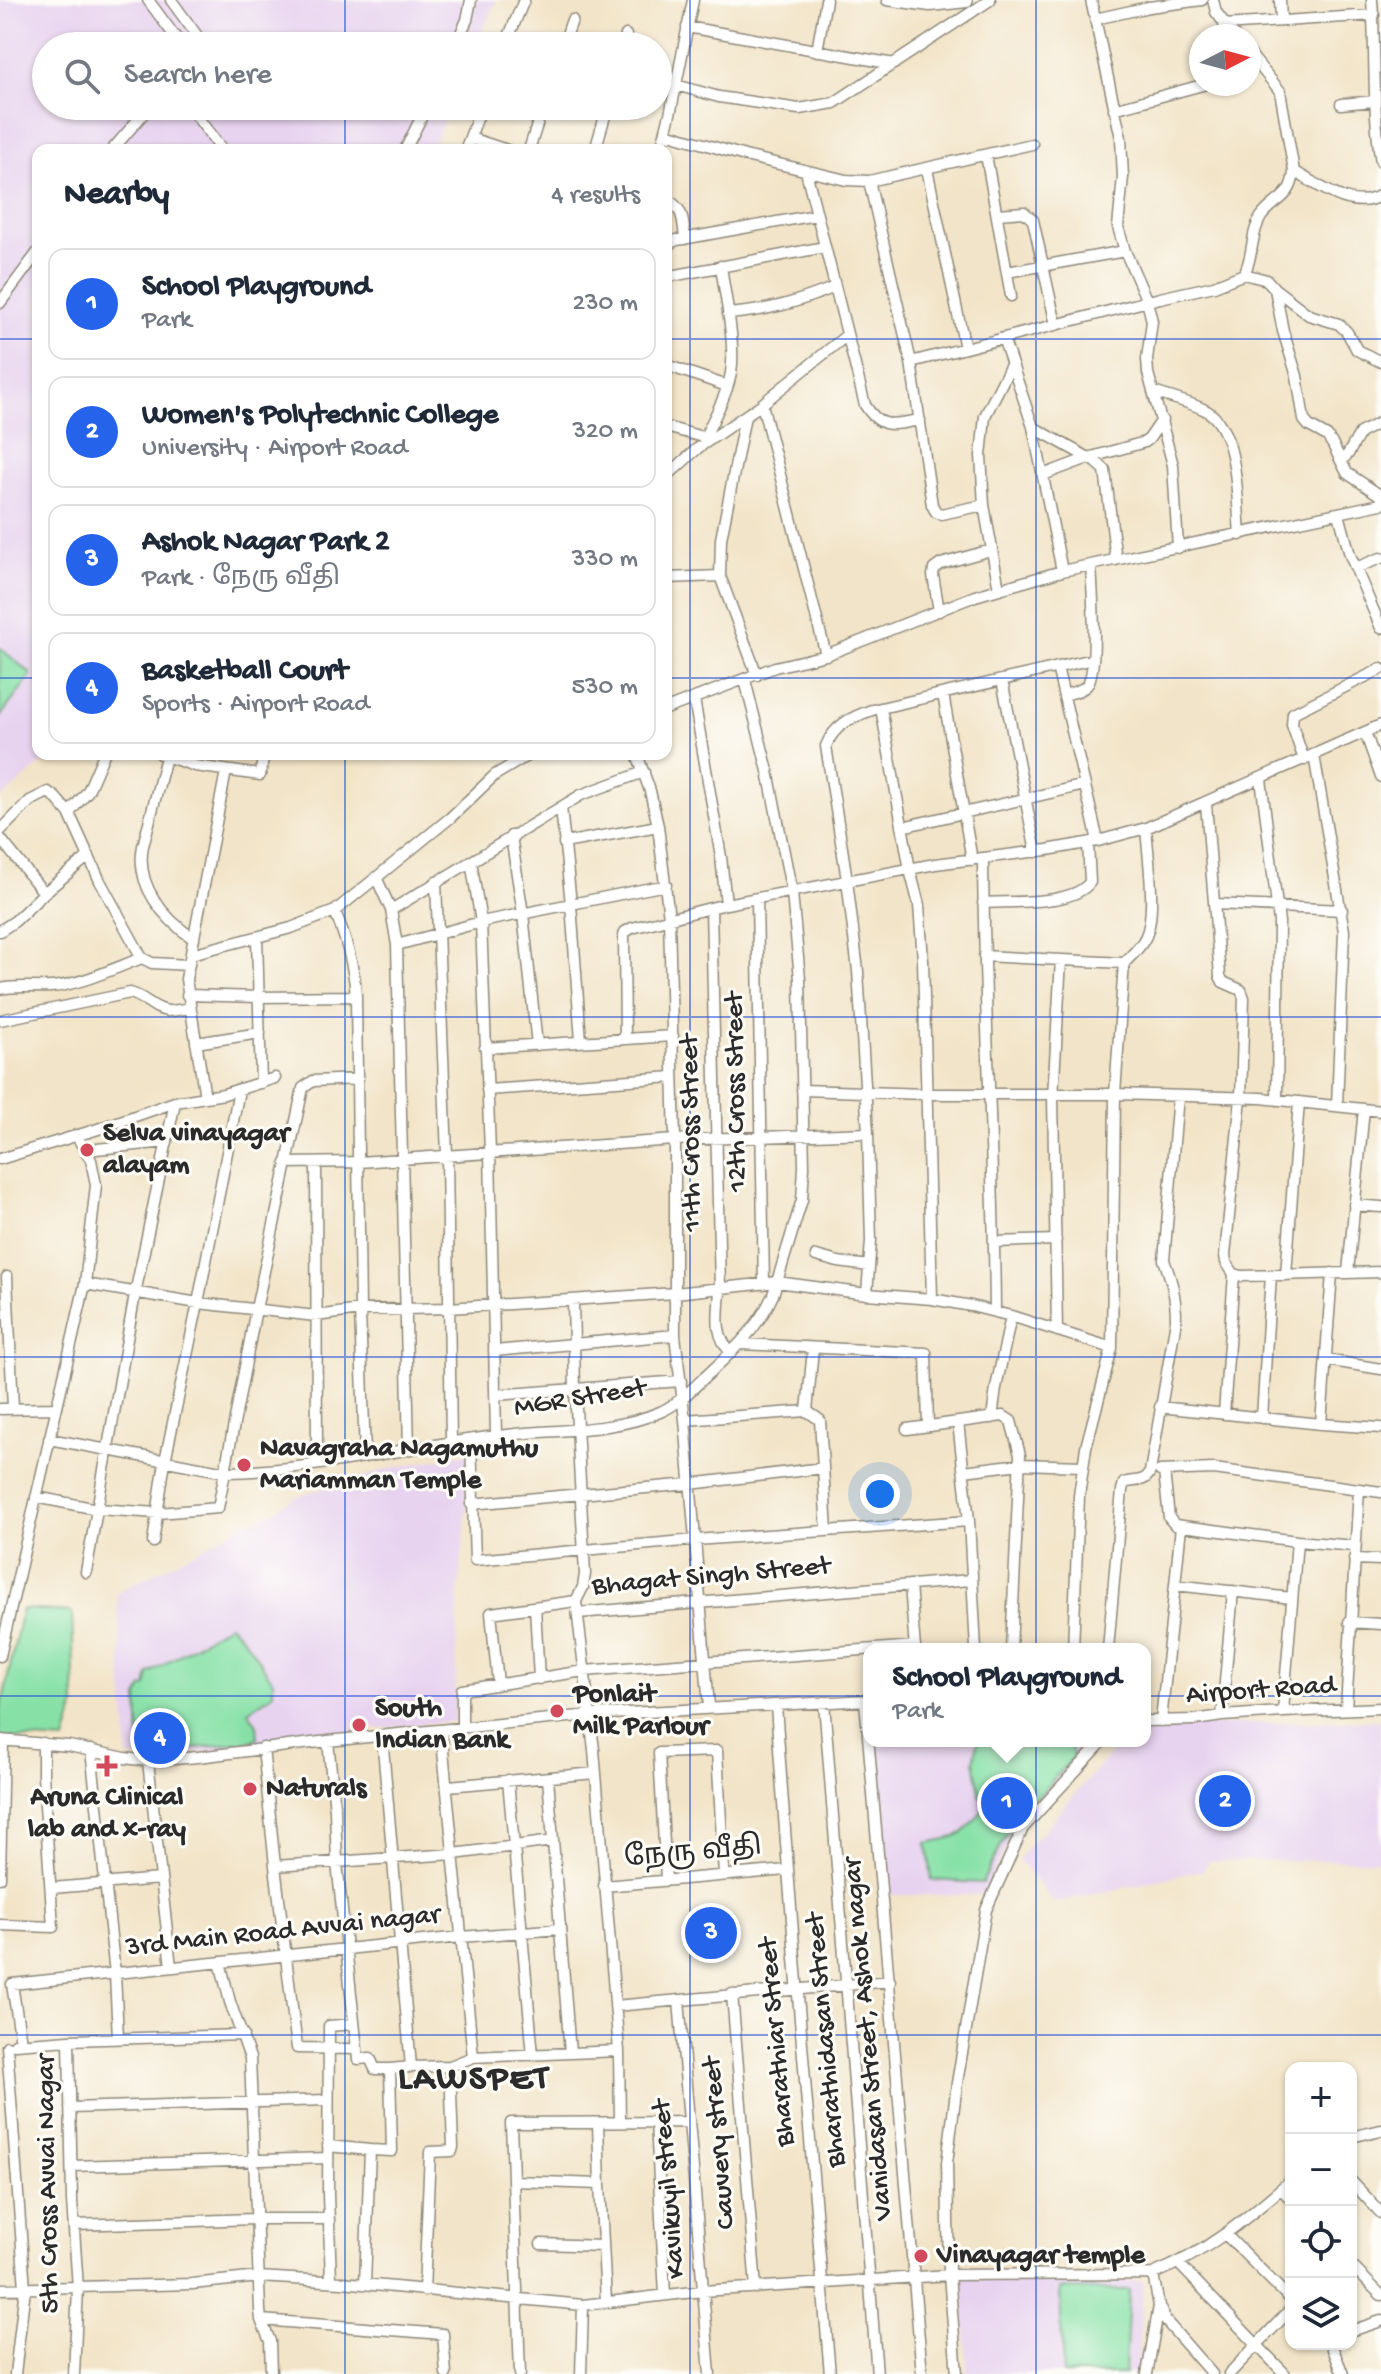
<!DOCTYPE html>
<meta charset="utf-8">
<style>
:root{--surface:#fff;--page:#f6f6f7;--text:#1f2937;--muted:#747a83;--line:#e0e1e3;--accent:#2563eb}
body{margin:0;font-family:"Gochi Hand","Noto Sans Tamil",sans-serif;background:var(--page);color:var(--text)}
.controls{position:absolute;right:24px;bottom:24px;display:grid;overflow:hidden;border-radius:16px;box-shadow:0 2px 6px #0004}
.controls button{width:72px;height:72px;display:grid;place-items:center;padding:0;border:0;border-bottom:2px solid var(--line);background:var(--surface);color:var(--text);font:40px sans-serif}
.compass{position:absolute;left:1189px;top:24px;width:72px;height:72px;border-radius:50%;background:var(--surface);box-shadow:0 2px 6px #0004;rotate:84deg}
.you{position:absolute;left:880px;top:1494px;width:28px;height:28px;margin:-20px;border:6px solid #fff;border-radius:50%;background:#1a73e8;box-shadow:0 0 0 12px #1a73e833}
.badge{display:grid;place-items:center;width:52px;height:52px;border-radius:50%;background:var(--accent);color:#fff;font-size:26px;font-weight:700}
.pin{position:absolute;translate:-50% -50%;border:4px solid #fff;box-shadow:0 2px 8px #0006}
.popup{position:absolute;left:863px;top:1643px;width:288px;height:104px;box-sizing:border-box;display:grid;place-content:center;border-radius:16px;background:var(--surface);filter:drop-shadow(0 2px 6px #0005);font-size:26px;white-space:nowrap;color:var(--muted)}
.popup b{font-size:30px;color:var(--text)}
.popup::after{content:'';position:absolute;left:50%;top:100%;margin-left:-16px;border:16px solid transparent;border-top-color:var(--surface)}
.list{margin:0;padding:0;list-style:none}
h2{display:flex;justify-content:space-between;align-items:center;height:104px;margin:0;padding:0 32px;font-size:34px}
h2 small{font-size:26px;font-weight:400;color:var(--muted)}
.list li{display:grid;grid-template-columns:52px 1fr auto;gap:24px;align-items:center;box-sizing:border-box;height:112px;margin:0 16px 16px;padding:0 16px;border:2px solid var(--line);border-radius:16px}
.list b{display:block;font-size:30px;white-space:nowrap}
.list p{margin:0;font-size:26px;white-space:nowrap;color:var(--muted)}
.list em{font-size:26px;font-style:normal;color:var(--muted)}
.icon{flex:none;width:44px;height:44px;fill:none;stroke:currentColor;stroke-width:2;stroke-linecap:round;stroke-linejoin:round}
.map{position:relative;flex:none;width:1381px;height:2374px;overflow:hidden}
.search{position:absolute;background:var(--surface);box-shadow:0 2px 6px #0004;left:32px;top:32px;width:640px;height:88px;display:flex;align-items:center;gap:20px;box-sizing:border-box;padding:0 28px;border-radius:44px;color:var(--muted);font-size:30px}
.panel{position:absolute;background:var(--surface);box-shadow:0 2px 6px #0004;left:32px;top:144px;width:640px;height:616px;border-radius:16px}
.map>svg:first-child{display:block}
.built{fill:#e7d2ef}
.green{fill:#87e1a7;stroke:#598669;stroke-width:2}
.lines{fill:none;stroke-linecap:round;stroke-linejoin:round}
.minor-casing{stroke:#8e887a;stroke-width:13}
.minor{stroke:#fff;stroke-width:10}
.grid{fill:none;stroke:#1d4ed8;stroke-width:2;stroke-opacity:0.55}
.poi-dot{fill:#d1495b;stroke:#fdfcf7;stroke-width:3}
.labels{text-anchor:middle;dominant-baseline:central;stroke-width:6;stroke-linejoin:round;paint-order:stroke}
.street-label{font-size:28px;fill:#2b2b2b;stroke:#fdfcf7}
.poi-label{font-size:28px;font-weight:bold;fill:#2b2b2b;stroke:#fdfcf7;text-anchor:start}
.district-label{font-size:36px;font-weight:bold;letter-spacing:2px;fill:#2b2b2b;stroke:#fdfcf7}
</style>
<div class="map">
<svg width="1381" height="2374" viewBox="0 0 1381 2374">
<rect width="100%" height="100%" fill="#fdfcf7"/>
<filter id="ink" filterUnits="userSpaceOnUse"><feTurbulence type="fractalNoise" baseFrequency=".0125" numOctaves="2"/><feDisplacementMap in="SourceGraphic" scale="16" xChannelSelector="R" yChannelSelector="G"/><feConvolveMatrix kernelMatrix="1 2 1 2 8 2 1 2 1" color-interpolation-filters="sRGB"/></filter>
<filter id="wash" filterUnits="userSpaceOnUse"><feTurbulence type="fractalNoise" baseFrequency=".006" numOctaves="4" result="noise"/><feDisplacementMap in="SourceGraphic" scale="32" xChannelSelector="R" yChannelSelector="G"/><feGaussianBlur stdDeviation="1.8" result="paint"/><feColorMatrix in="noise" values="0 0 0 0 0 0 0 0 0 0 0 0 0 0 0 0 0 1.4 0 .05"/><feComposite in="paint" operator="in"/></filter>
<g filter="url(#wash)">
<rect width="100%" height="100%" fill="#f2e4c8"/>
<path class="built" d="M0 0H496L476 46H46V106H450L431 150H38V754H53L0 799Z
M467 1454V1505L458 1598 455 1721 345 1731 231 1750 128 1758 117 1593 195 1552 247 1522 266 1516 296 1497 392 1468Z
M1381 1720V1860L1209 1861 1203 1870 1054 1903 1018 1859 1119 1744 1123 1741H1145L1146 1727Z
M873 1741H1080L1084 1751 1049 1788 1013 1833 985 1893 981 1895H885Z
M963 2277 1144 2281 1137 2374H967Z"/>
<path class="green" d="M0 648 30 673V677L0 717Z
M22 1609 72 1612 75 1706 65 1741 0 1737V1715Z
M229 1624 247 1643 273 1681V1694L248 1711 257 1725 258 1738 251 1741 182 1750 140 1752 138 1697 143 1687H146L149 1674Z
M978 1741H1070L1073 1757 1009 1830 982 1883 932 1880 927 1843C961 1836 962 1838 983 1810L974 1761Z
M1060 2289 1129 2290 1125 2374H1063Z"/>
</g>
<g filter="url(#ink)">
<g class="lines">
<g class="minor-casing">
<path id="minor" d="M148 0 182 46
M171 0 198 37 197 46
M887 0 930 6 967 2
M1091 0 1121 138 1123 177 1118 227 1125 251 1147 301 1152 321 1147 359 1148 373 1173 465 1178 548
M1213 0 1216 12 1234 36
M1280 0 1281 20
M1372 0C1376 54 1372 109 1381 162
M1095 19 1149 7 1202 0
M1224 25 1374 15
M687 27 894 64
M455 46 467 20 471 0
M505 46 524 0
M563 46 572 20
M624 46 626 35
M817 51 826 0
M676 85 719 97 799 109 834 103 990 0
M1341 104 1375 101
M189 106 222 150
M1114 109 1206 84
M666 133 745 156 846 180 869 181 1032 144
M470 138 507 150
M112 150 150 106
M405 150 427 106
M465 150 482 106
M529 150 543 106
M595 150 608 106
M661 150 671 110 693 0
M986 155 1011 296
M927 169 965 348
M806 171 865 405C881 431 894 424 920 420
M1294 171C1318 185 1353 213 1381 195
M869 181 911 362 932 505 936 512 941 514 984 505
M666 199C684 208 683 221 685 239
M998 214 1024 212 1033 220 1056 325
M666 250 672 242 677 240 816 215
M1007 272 1125 251
M1244 274 1267 280 1275 289 1283 331 1297 376 1304 420 1309 426 1327 436 1333 445 1347 473 1381 496
M666 277 825 247
M1275 289 1309 315 1339 324 1347 332 1357 350 1381 362
M0 303 38 252
M728 314C771 310 795 303 835 287
M1003 338 1033 427 1062 571
M666 343 667 365
M911 362 1160 298 1214 286 1244 274C1254 256 1250 234 1261 217 1275 198 1292 199 1294 171L1280 91 1249 53
M666 365 727 386
M1154 392C1170 398 1191 402 1207 411 1239 431 1237 501 1240 535
M762 404 826 655
M745 416 721 539 720 576 757 675
M666 427 710 439
M1033 427 1096 462 1105 470 1116 560
M705 437C714 417 727 395 731 373 736 343 725 297 721 266
M1342 460 1348 454 1360 433 1381 422
M1043 475 1088 458 1145 442 1149 439 1162 420
M666 477 698 448 762 404 847 335
M1339 514 1350 555 1381 628
M1355 568 1381 558
M666 578 720 576
M999 589 984 505 981 456 985 416 1011 365
M939 611 933 575 934 569 941 564 991 550
M1057 667 1098 841
M1002 680 1036 852
M943 694 972 860
M1064 695C1071 693 1082 691 1087 685 1099 670 1092 587 1091 565
M694 699 721 857 726 904
M881 708 910 870 919 905 923 960 932 1299
M666 709 775 667 826 655 975 596 1062 571 1381 504
M1365 732 1381 777
M160 754 195 766 260 775 264 754
M637 754 650 791 658 826 669 918 675 1140V1335L685 1420 709 1707
M1314 755 1344 931 1337 1106
M166 757 143 846C135 885 163 918 194 939
M1304 760 1292 725 1293 713 1381 669
M1261 779 1279 922 1277 1100
M1206 804 1220 976 1223 982 1241 990 1244 998 1241 1098 1225 1255 1226 1262 1234 1274 1224 1414
M561 807 571 904 581 1041
M69 813 88 791 104 754
M902 827 1085 785
M0 831 30 801 48 792 55 797 69 813 100 881 142 958 152 963 189 965
M511 836 523 914 537 1045
M0 838 44 893
M564 843 658 826
M983 859C984 1010 994 1161 995 1312
M471 861 481 922 490 1151 496 1436
M376 877 391 910 397 945 409 1449
M436 882 447 1155 451 1443
M757 899 764 1284
M983 903C1011 901 1073 906 1090 882L1088 843
M1215 904 1342 910
M711 908 720 1289C719 1314 713 1333 731 1353
M391 910 581 795 644 772
M335 911C346 940 354 965 356 996L360 1310 365 1456
M0 931 15 921 44 893 89 856
M257 937 261 1083
M397 945 481 922 666 885
M191 954 291 928 335 911 450 818 495 775 530 754
M984 956 1124 963
M1124 963C1131 956 1140 948 1145 938 1157 915 1148 856 1146 828
M0 989C18 985 33 988 51 987 79 985 115 968 142 958
M187 995 259 997 356 996
M0 1020 130 993C144 996 154 1010 168 1011 175 1011 183 1009 190 1008
M625 1038 624 936 625 932 632 928 726 904 935 864 1047 850 1098 841 1146 828 1381 725
M196 1043 260 1033
M485 1048 673 1036
M487 1090 673 1077
M802 1090 926 1094H1115L1261 1098 1381 1111
M205 1097 186 979 226 771
M76 1135 91 1160 96 1185 85 1284
M86 1150 167 1142
M0 1159 95 1130 175 1102 224 1094 275 1078
M286 1163 359 1162 675 1140 868 1133
M316 1163 317 1463
M1354 1205 1381 1207
M994 1242 1056 1240
M816 1256 838 1262 869 1266
M1348 1272 1364 1109
M1234 1274 1242 1276 1381 1272
M1286 1275 1299 1102
M7 1277 13 1408
M867 1294 871 1241 868 1133 858 971 847 880 826 746C834 725 852 717 872 710L1093 659
M573 1300 575 1389 585 1574 583 1587 576 1601
M1057 1331 1053 1096 1061 960
M741 1344 926 1353 928 1426
M494 1351 675 1335
M1326 1360 1381 1369
M495 1395 681 1381
M1160 1407 1321 1424 1381 1428
M0 1409 56 1408
M807 1411 820 1420 827 1531
M992 1418 996 1388 1011 1316
M1262 1418 1271 1275
M685 1420 807 1411 813 1349
M958 1422 969 1521 976 1649
M1321 1424 1332 1273
M907 1429 1003 1416 1011 1421 1020 1455 1011 1649
M49 1439 226 1472C317 1471 407 1446 498 1436 551 1429 611 1433 660 1412 677 1405 691 1390 704 1378 731 1353 758 1329 773 1295L802 1200 804 1167 800 979 792 893 768 771 745 680
M471 1440 475 1560 695 1540 969 1521
M964 1471 1020 1464 1083 1466
M1160 1471 1214 1469 1381 1492
M1164 1471 1169 1518 1175 1525 1297 1541 1283 1712
M36 1497 97 1509 158 1513 218 1508 256 1309 303 1088 313 1081 358 1079
M471 1504 690 1484 823 1468
M1297 1541 1355 1546
M153 1542 165 1461 198 1303 239 1090
M1354 1559 1381 1560
M86 1572 135 1294 175 1102
M910 1585 915 1649
M1175 1585 1292 1598
M535 1607 539 1679
M578 1613 971 1580
M1349 1622 1381 1624
M1073 1649 1079 1496 1086 1447 1112 1348 1115 1094 1124 963
M1108 1649 1122 1490 1124 1483C1134 1479 1144 1484 1150 1472L1176 1320C1176 1297 1172 1281 1164 1260L1178 1096
M0 1656 85 1284 198 1303 316 1316 360 1310 449 1308 675 1293 777 1282 867 1294 932 1299 971 1306 1011 1316 1112 1348
M498 1684 491 1613 576 1601 594 1750 619 2051 620 2122
M865 1700 922 2374
M824 1702 877 2374
M776 1705C791 1928 811 2151 830 2374
M1346 1709 1359 1489
M1222 1716 1233 1591
M1145 1721 1195 1720 1222 1716 1283 1712 1381 1708
M1161 1721 1181 1526
M462 1728V1690L584 1671 915 1646
M441 1730 473 2057
M382 1736 411 2067 390 2069
M0 1740 69 1746 125 1758 148 1761 198 1757 328 1741 590 1715 869 1700
M328 1741 335 1810 337 1863 358 2059 370 2058 375 2069H390L392 2151 370 2150
M263 1748 275 1866 297 2048 357 2049
M91 1750 115 1974 118 2038
M148 1761 171 1967
M548 1778 570 2053
M508 1780 533 2055
M448 1786 596 1773
M275 1866 454 1854 553 1841
M0 1878 3 1740
M666 1880 659 1753 717 1751 724 1875
M604 1886 787 1870
M52 1888 160 1879
M0 1925 53 1927 43 1775V1743
M220 1962 230 2002 250 2058 260 2310 261 2320 270 2341 271 2374
M732 1994 756 2288
M679 2000 710 2374
M615 2006 890 1981
M21 2042 12 1984 461 1937 560 1929
M15 2044 69 2040
M7 2046 25 2288 15 2374
M411 2067 450 2066
M70 2108 327 2100
M656 2122 665 2295
M598 2123 600 2184
M1351 2137 1381 2130
M328 2146 370 2150 365 2284
M72 2166 328 2158
M513 2181 600 2184 606 2302
M1351 2181 1381 2213
M1281 2189 1291 2199
M74 2225 254 2219H329
M1226 2235 1291 2300
M541 2244 603 2246
M1179 2264 1285 2374
M1351 2265 1381 2295
M1153 2274 1159 2306 1165 2320 1212 2374
M331 2281 328 2194 329 2026 354 2024
M0 2289 192 2284 259 2277 342 2282 583 2305 702 2291 949 2275 1153 2274C1208 2252 1247 2218 1291 2180
M424 2291 430 2152 452 2151 453 2147 450 2066 473 2057 619 2051
M261 2320 443 2334 446 2374
M1351 2331 1381 2321
M1331 2344 1343 2374
M74 2374 78 2288 72 2201 69 2040 243 2035
M520 2374 511 2123 688 2122
M581 2374 583 2305
M957 2374 949 2275 947 2163 957 2083 986 1910 1023 1828 1103 1741
M1147 2374 1159 2306
M1229 2374 1291 2309"/>
</g>
<use href="#minor" class="minor"/>
</g>
</g>
<path class="grid" d="M345 0V46M690 0V2374M1036 0V2374M345 106V150M0 339H38M666 339H1381M0 678H38M666 678H1381M345 754V2374M0 1017H1381M0 1357H1381M0 1696H1381M0 2035H1381"/>
<g class="poi-dot">
<circle cx="87" cy="1150" r="8"/>
<circle cx="244" cy="1465" r="8"/>
<circle cx="557" cy="1711" r="8"/>
<circle cx="359" cy="1725" r="8"/>
<path d="M103 1754h8v8h8v8h-8v8h-8v-8h-8v-8h8z"/>
<circle cx="250" cy="1789" r="8"/>
<circle cx="921" cy="2256" r="8"/>
</g>
<g class="labels">
<g class="street-label">
<text transform="translate(737 1092) rotate(-91)">12th Cross Street</text>
<text transform="translate(692 1133) rotate(-91)">11th Cross Street</text>
<text transform="translate(580 1399) rotate(-9)">MGR Street</text>
<text transform="translate(711 1577) rotate(-5)">Bhagat Singh Street</text>
<text transform="translate(1261 1691) rotate(-4)">Airport Road</text>
<text transform="translate(693 1854) rotate(-5)">நேரு வீதி</text>
<text transform="translate(283 1932) rotate(-6)">3rd Main Road Avvai nagar</text>
<text transform="translate(869 2039) rotate(-95)">Vanidasan Street, Ashok nagar</text>
<text transform="translate(827 2040) rotate(-95)">Bharathidasan Street</text>
<text transform="translate(778 2042) rotate(-95)">Bharathiar Street</text>
<text transform="translate(720 2143) rotate(-95)">Cauvery street</text>
<text transform="translate(49 2184) rotate(-91)">5th Cross Avvai Nagar</text>
<text transform="translate(670 2189) rotate(-95)">Kavikuyil street</text>
</g>
<g class="poi-label">
<text x="103" y="1134">Selva vinayagar<tspan x="103" dy="32">alayam</tspan></text>
<text x="260" y="1449">Navagraha Nagamuthu<tspan x="260" dy="32">Mariamman Temple</tspan></text>
<text x="573" y="1695">Ponlait<tspan x="573" dy="32">Milk Parlour</tspan></text>
<text x="375" y="1709">South<tspan x="375" dy="32">Indian Bank</tspan></text>
<text x="266" y="1789">Naturals</text>
<text x="107" y="1798" text-anchor="middle">Aruna Clinical<tspan x="107" dy="32">lab and x-ray</tspan></text>
<text x="937" y="2256">Vinayagar temple</text>
</g>
<g class="district-label">
<text x="474" y="2080">LAWSPET</text>
</g>
</g>
</svg>
<div class="controls">
<button>+</button>
<button>−</button>
<button><svg class="icon" aria-label="locate" viewBox="0 0 24 24"><circle cx="12" cy="12" r="6"/><path d="M12 2v4M12 18v4M2 12h4M18 12h4"/></svg></button>
<button><svg class="icon" aria-label="layers" viewBox="0 0 24 24"><path d="M12 4l9 5-9 5-9-5zM3 14l9 5 9-5"/></svg></button>
</div>
<svg class="compass" viewBox="-18 -18 36 36"><path d="M0-13l5 13h-10z" fill="#e53935"/><path d="M0 13l5-13h-10z" fill="#747a83"/></svg>
<div class="you"></div>
<div class="pin badge" style="left:1007px;top:1803px">1</div>
<div class="popup"><b>School Playground</b>Park</div>
<div class="pin badge" style="left:1225px;top:1801px">2</div>
<div class="pin badge" style="left:711px;top:1933px">3</div>
<div class="pin badge" style="left:160px;top:1738px">4</div>
<div class="search"><svg class="icon" aria-label="search" viewBox="0 0 24 24"><circle cx="10" cy="10" r="6"/><path d="M15 15l6 6"/></svg>Search here</div>
<section class="panel">
<h2>Nearby<small>4 results</small></h2>
<ul class="list">
<li><span class="badge">1</span><div><b>School Playground</b><p>Park</p></div><em>230 m</em></li>
<li><span class="badge">2</span><div><b>Women's Polytechnic College</b><p>University · Airport Road</p></div><em>320 m</em></li>
<li><span class="badge">3</span><div><b>Ashok Nagar Park 2</b><p>Park · நேரு வீதி</p></div><em>330 m</em></li>
<li><span class="badge">4</span><div><b>Basketball Court</b><p>Sports · Airport Road</p></div><em>530 m</em></li>
</ul>
</section>
</div>
